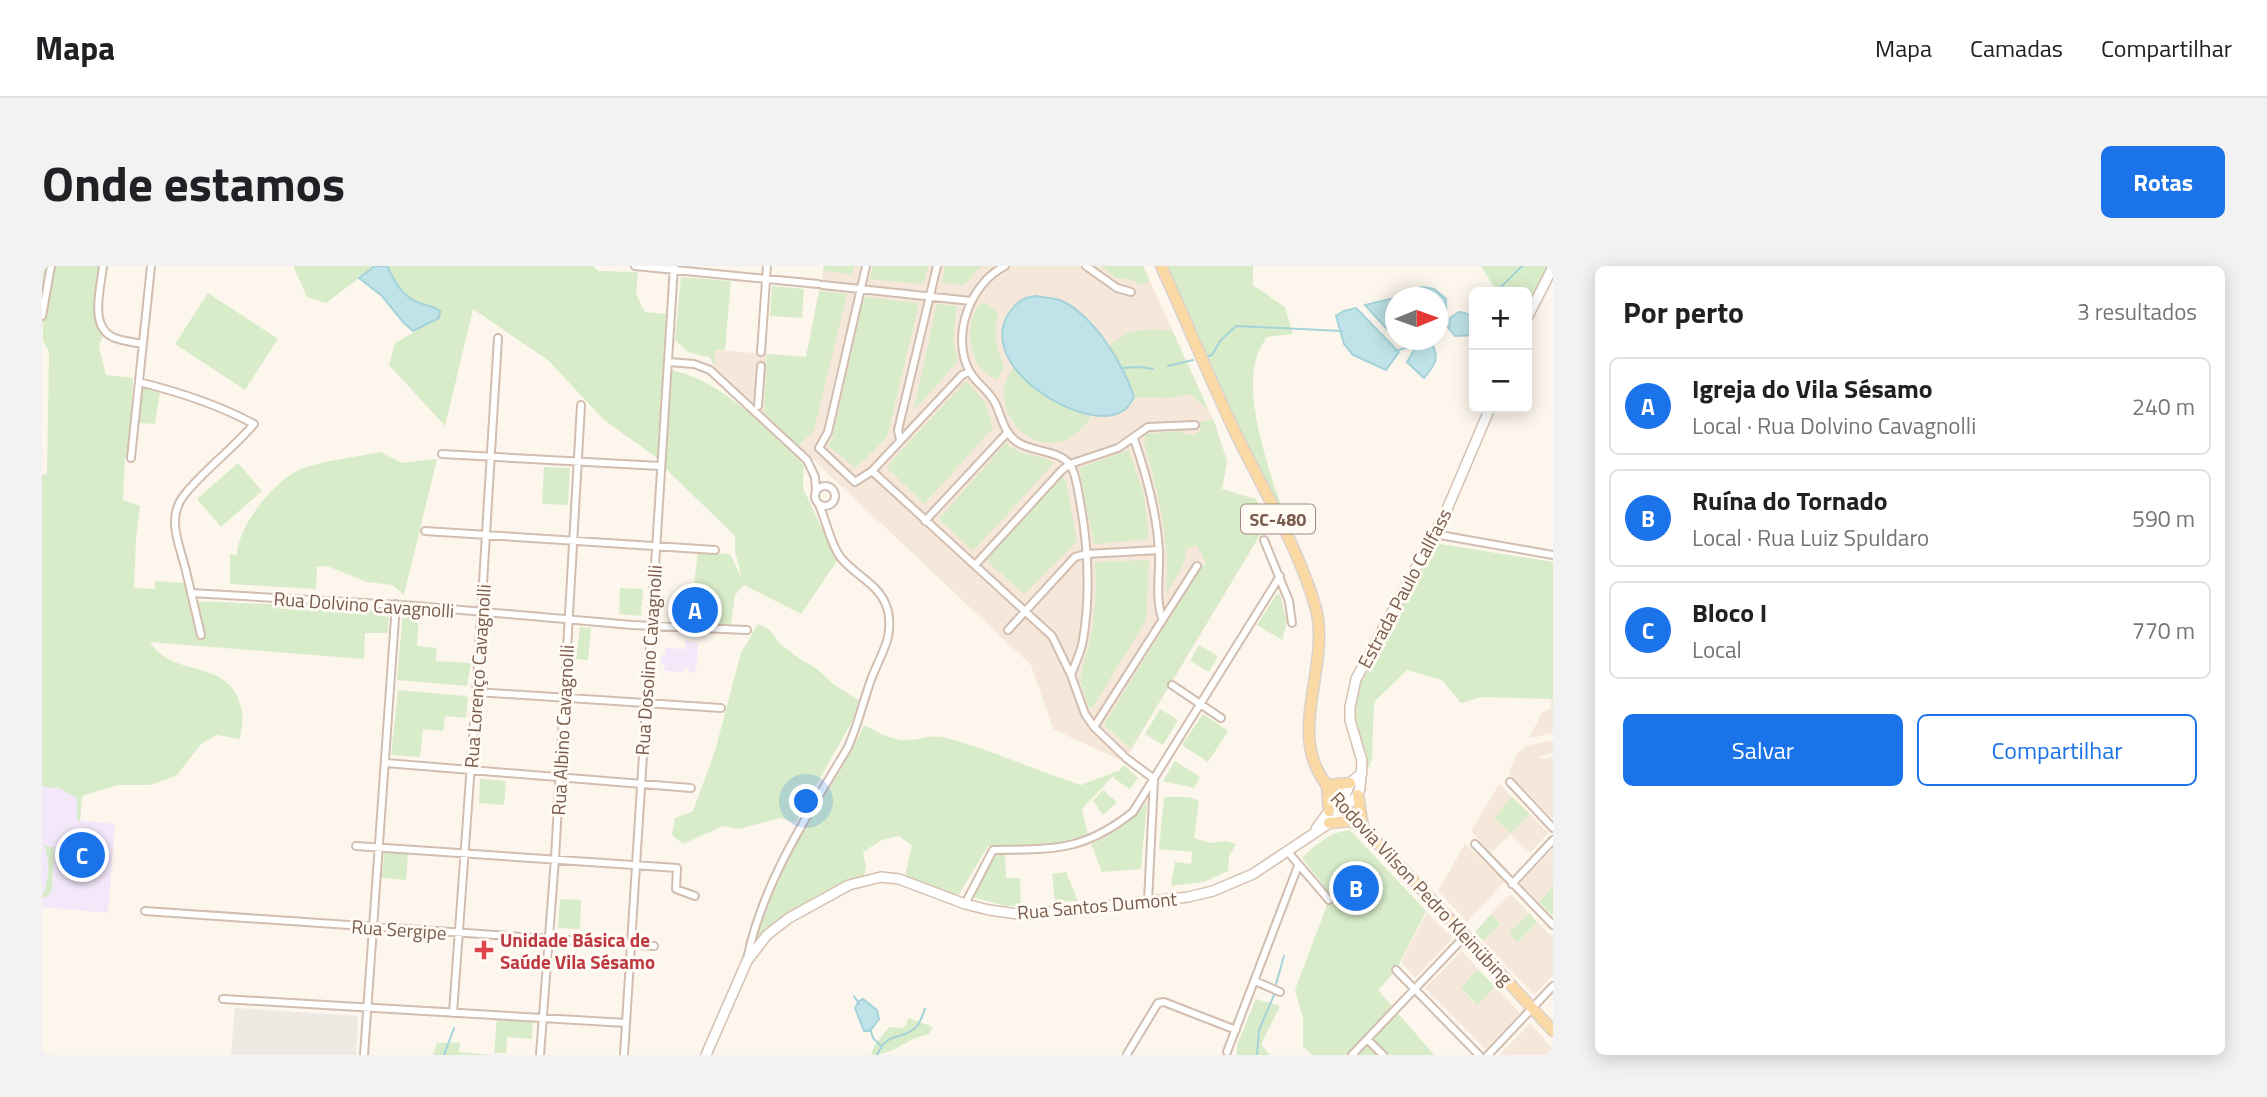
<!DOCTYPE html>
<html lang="pt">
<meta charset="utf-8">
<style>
:root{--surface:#fff;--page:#f2f2f2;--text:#202124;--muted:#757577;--line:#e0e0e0;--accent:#1a73e8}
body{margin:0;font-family:"Titillium Web",sans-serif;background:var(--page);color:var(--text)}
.controls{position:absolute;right:21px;top:21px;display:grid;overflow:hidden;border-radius:10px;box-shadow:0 4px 18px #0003}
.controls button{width:63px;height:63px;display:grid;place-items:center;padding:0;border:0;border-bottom:2px solid var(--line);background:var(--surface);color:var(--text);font:35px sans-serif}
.compass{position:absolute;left:1343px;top:21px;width:63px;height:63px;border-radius:50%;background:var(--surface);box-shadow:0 4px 18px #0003;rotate:89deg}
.you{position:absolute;left:765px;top:536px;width:24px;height:24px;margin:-18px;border:5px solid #fff;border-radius:50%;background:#1a73e8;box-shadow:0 0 0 10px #1a73e833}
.badge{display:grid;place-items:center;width:46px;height:46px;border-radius:50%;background:var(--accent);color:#fff;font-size:23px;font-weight:700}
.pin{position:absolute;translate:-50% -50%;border:4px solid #fff;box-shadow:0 2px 7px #0006}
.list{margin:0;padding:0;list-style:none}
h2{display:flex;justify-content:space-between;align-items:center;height:91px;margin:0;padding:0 28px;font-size:30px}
h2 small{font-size:23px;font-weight:400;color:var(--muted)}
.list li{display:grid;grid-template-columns:46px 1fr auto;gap:21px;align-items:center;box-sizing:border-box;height:98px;margin:0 14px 14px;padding:0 14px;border:2px solid var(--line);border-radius:10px}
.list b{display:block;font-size:26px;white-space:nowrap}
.list p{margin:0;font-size:23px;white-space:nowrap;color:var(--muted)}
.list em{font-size:23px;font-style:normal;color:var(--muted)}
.actions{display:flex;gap:14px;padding:21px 28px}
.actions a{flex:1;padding:16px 0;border:2px solid var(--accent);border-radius:10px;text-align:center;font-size:24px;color:var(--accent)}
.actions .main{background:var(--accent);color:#fff}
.map{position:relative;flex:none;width:1511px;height:789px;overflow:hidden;border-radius:10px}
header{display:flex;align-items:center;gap:42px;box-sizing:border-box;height:98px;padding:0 35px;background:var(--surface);border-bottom:2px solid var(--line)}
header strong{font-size:33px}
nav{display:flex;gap:38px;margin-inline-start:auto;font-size:24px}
.intro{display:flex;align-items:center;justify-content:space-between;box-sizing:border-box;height:168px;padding:0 42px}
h1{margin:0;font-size:49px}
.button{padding:18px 32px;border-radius:10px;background:var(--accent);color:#fff;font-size:24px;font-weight:700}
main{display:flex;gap:42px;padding:0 42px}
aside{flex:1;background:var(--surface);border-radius:10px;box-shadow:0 4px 18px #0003}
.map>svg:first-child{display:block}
.residential{fill:#f5e8da}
.industrial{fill:#efe9e4}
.education{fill:#f3e8fa}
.green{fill:#d8ecc9}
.water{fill:#bfe3e8;stroke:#a5d3da;stroke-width:2}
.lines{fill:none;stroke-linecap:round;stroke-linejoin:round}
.stream{stroke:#a5d3da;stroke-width:2}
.street-casing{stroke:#d1beb0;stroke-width:10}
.secondary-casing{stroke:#d6c0b0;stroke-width:12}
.primary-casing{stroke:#dad1cd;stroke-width:13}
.street{stroke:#fff;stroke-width:6}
.secondary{stroke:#fff;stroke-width:9}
.primary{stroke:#fbd9a5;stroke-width:10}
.health-dot{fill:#e0444e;stroke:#fffaf3;stroke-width:2.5}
.labels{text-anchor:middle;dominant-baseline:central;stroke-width:6;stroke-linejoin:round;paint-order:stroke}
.shield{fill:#fffaf3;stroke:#a28b7f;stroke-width:2}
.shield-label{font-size:18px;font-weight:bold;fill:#7a5c4d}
.street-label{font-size:19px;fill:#7a5c4d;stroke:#fffaf3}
.health-label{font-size:19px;font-weight:bold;fill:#be3a42;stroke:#fffaf3;text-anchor:start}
</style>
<header>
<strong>Mapa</strong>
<nav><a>Mapa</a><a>Camadas</a><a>Compartilhar</a></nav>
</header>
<div class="intro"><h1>Onde estamos</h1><a class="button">Rotas</a></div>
<main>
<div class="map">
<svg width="1511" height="789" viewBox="0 0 1511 789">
<rect width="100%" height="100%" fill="#fdf6ec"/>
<path class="residential" d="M782 0H1101L1174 160 1185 195 1180 223 1214 233 1225 257 1082 496 1011 463 989 399 673 101V84L764 91Z
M1509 429H1511V467L1487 472 1500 447 1509 442Z
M1511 474V487L1497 490 1500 493 1511 490V553L1469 510 1467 505 1474 490 1483 480Z
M1457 518 1470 531 1452 553 1469 567 1488 548 1506 567 1488 587 1469 568 1449 587 1429 565Z
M1423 578 1463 615 1425 656 1396 625Z
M1511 583V620L1497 636 1478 617Z
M1469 628 1487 647 1468 667 1477 676 1495 656 1511 672V709L1492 729 1441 675 1458 658 1449 648Z
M1385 646 1411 672 1373 712 1359 696Z
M1420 685 1436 703 1419 723 1435 739 1453 721 1478 747 1444 783 1383 722Z
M1488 757 1511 783V786L1503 789H1457Z"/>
<path class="industrial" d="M193 742 316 750 314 789H189Z"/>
<path class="education" d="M644 374 656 378 654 407 647 406V402H642L641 406 622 405 623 398 619 397V389H623L624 382 643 383Z
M0 501 42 505 38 554 73 558 66 647 0 641Z"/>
<path class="green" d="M0 0H57L53 36 62 66 57 81 64 109 91 112 87 192H83L81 234 98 240 94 272 92 322 113 323V315L144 317 150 335 347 343 346 367H323L322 393 108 376C131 414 190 390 200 445 202 453 199 464 198 473L175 469 159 478 134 510 108 519H76L40 530 38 555H35V532L17 522 0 521V209L5 208 7 86 1 75Z
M251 0H333L284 37 265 31Z
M345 0H551L556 5 596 6 594 28 603 46 624 48 615 192 561 153 507 95 431 43 403 160 347 99 353 77 397 52 393 41C366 34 357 26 345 0Z
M782 0H812L810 8 781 5Z
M831 0H886L882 18 828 13Z
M903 0H940L922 19 900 17Z
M1059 0H1101L1108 15 1098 19 1089 13 1074 12Z
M1124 0H1211V19L1243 41 1251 68 1225 71C1221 77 1217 83 1215 90 1199 137 1234 224 1250 269L1190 147Z
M1439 0H1510L1485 46V26H1455Z
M639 11 689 15 683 84H673V101L668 92 646 86 633 74Z
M730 20 762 23 760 52 728 50Z
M777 25 805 28 772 164 757 180 722 147 725 88 764 91Z
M166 27 236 73 203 124 133 78Z
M822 31 877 37 846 167 842 175 813 202 786 179 790 173Z
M940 36 956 45C952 66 953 80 962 101L955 114C949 110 941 106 937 100 925 80 924 53 940 36Z
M895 38 915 40 911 73 916 95 875 141 872 142Z
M1130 64 1167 145 1148 128 1129 132 1092 131 1088 118 1067 82C1085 60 1104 64 1130 64Z
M972 101C992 125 1021 141 1051 148 1044 157 1036 170 1024 174 982 190 943 135 972 101Z
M630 104C684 117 723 162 762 199L761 222 795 295 759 348 702 319 693 329 689 358 658 357C663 339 665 332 652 318L656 286 688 288 700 313 693 285V270L623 202Z
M924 115 943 136 951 162 882 238 844 201Z
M101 122 118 126 113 158 96 157Z
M1171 153 1185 195 1180 223 1214 233 1225 257 1089 483 1062 459 1157 304 1164 297 1155 279 1145 282 1141 299 1124 328C1129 274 1116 229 1102 176L1104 168 1138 165 1144 169H1153L1158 165 1159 156Z
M964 177C981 193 997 186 1012 197L931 285 897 253Z
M1087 184 1102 229 1107 273 1052 278 1037 202Z
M338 186 360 197 395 193 362 329 350 319 325 316 285 300 275 301 274 323 188 318V288L195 289C195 261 232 215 257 204 278 195 315 191 338 186Z
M196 197 220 225 179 261 155 233Z
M502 201 528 202 526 239 500 238Z
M1020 211 1024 215 1035 275 982 328 944 294Z
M1392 277 1511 296V433L1440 431 1419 437 1400 414 1365 404 1332 436 1330 493 1327 501H1324V486L1311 454 1313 426 1322 404Z
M1107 294 1104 354 1051 441 1047 442 1038 413 1051 361 1054 322 1053 296Z
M578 322 601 323 599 350 577 348Z
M1238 328 1245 356 1240 374 1215 359 1234 329Z
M361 345 377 346 375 380 395 382 394 395 429 397 425 420 355 414Z
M716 358 727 363 737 377 759 394 774 402 791 418 818 435 813 450 753 557 738 552 697 563 681 560 641 578 630 569 633 552 651 545 673 485 699 387Z
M538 361 549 362 546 394 534 393Z
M1157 379 1176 390 1167 406 1148 395Z
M356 424 424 430 426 433 424 452 403 450 401 465 381 463 378 491 349 489Z
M1118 443 1136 454 1121 479 1103 468Z
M1161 448 1186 465 1166 496 1140 479Z
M822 459C835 466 852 476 867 474 878 473 889 469 900 471 948 483 992 504 1039 519L1078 504 1082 499 1096 512 1088 523 1071 512 1072 509 1040 543 1046 569 1027 577 946 580 916 630 877 618 863 610 870 580 857 570 840 574 821 586 824 600 822 610C810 615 798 619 786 624 760 637 735 654 713 673 727 637 741 601 760 568 780 531 806 497 822 459Z
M1133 495 1158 511 1152 522 1121 515Z
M438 513 464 515 462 539 437 537Z
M1061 524 1075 536 1061 549 1051 535Z
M1122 531H1147L1157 535 1152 572 1169 577 1184 575 1194 578 1187 590 1186 605 1162 616 1129 620 1133 596 1149 598 1150 586 1117 583Z
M1470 531 1488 548 1469 567 1452 552Z
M1105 536 1099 603 1060 606 1049 578C1071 568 1090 555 1105 536Z
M1308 564 1384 645 1354 704 1336 724 1392 789H1270L1261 781V752L1253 724 1287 634 1285 624 1260 592C1275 578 1287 566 1308 564Z
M2 579 12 582 10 624 5 631H0C7 613 9 598 2 579Z
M342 584 366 586 364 614 340 612Z
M963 587 964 612H978L979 640H964L930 631 952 589Z
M1024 606 1036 635 1013 636 1010 608Z
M1511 620V650L1497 636Z
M518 633 539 634 538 663 516 662Z
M1487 647 1495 656 1476 676 1467 667Z
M1449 648 1458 658 1441 675 1433 666Z
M1436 703 1453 721 1435 739 1419 722Z
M1214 733 1238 740 1219 778 1228 789H1195V779Z
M867 752 891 761 887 768C865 772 851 789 829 789L832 780 847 761 862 762Z
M455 753 491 756 490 773 465 771 464 787H452Z
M418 776 417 786 450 789H391L395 777Z"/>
<path class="water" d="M333 0H345C353 16 360 31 378 37 386 40 392 40 398 45L397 52 371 65 361 56 340 30 317 12Z
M1380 21 1392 23 1404 33V44L1396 47 1395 32 1368 31 1370 24Z
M993 30C1001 32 1013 31 1020 35 1052 50 1082 99 1092 131 1088 138 1085 144 1077 147 1037 164 933 100 967 47 975 36 980 32 993 30Z
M1352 32 1353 33V69L1345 63 1323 39Z
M1314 42 1357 86 1344 104 1311 89 1302 78 1294 50 1302 45Z
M1417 46 1423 47 1432 52V69L1413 70 1407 63 1408 52Z
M1381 76 1390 78C1398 93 1392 100 1382 112L1365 96 1373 82Z
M821 733 835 744 837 753 828 765H822L813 742 817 735Z"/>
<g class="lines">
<path class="stream" d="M1454 26 1480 0
M1395 63 1408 60
M1353 85 1367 81 1378 74
M1163 91 1170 89 1178 75 1194 60 1300 65
M1126 100 1151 94
M1078 102 1098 101 1111 103
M1234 718 1242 690
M812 730 817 738
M828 762 831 772 839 780
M402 789 412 762
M835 789C846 765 856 775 872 763 878 759 880 750 883 743
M1215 789 1217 764 1232 729"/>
<g class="street-casing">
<path id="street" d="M61 0C59 22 46 62 73 72 81 75 91 76 100 78
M593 0 776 18
M824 0 786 166 777 182 813 216 830 205 920 109 927 106
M963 0C928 17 908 71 928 106 934 117 946 124 952 135 960 149 960 165 975 176 990 186 1018 184 1028 199 1034 207 1035 220 1037 230 1046 277 1049 326 1041 374 1039 386 1033 398 1029 409
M1044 0 1075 22 1089 26
M781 19 929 35
M0 50 9 0
M719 86 725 0
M626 96 652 98 668 104 765 194 773 211 774 224
M97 116C137 126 175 138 212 158 191 183 163 203 143 228 123 252 138 279 144 305 149 327 154 348 159 369
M716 140 719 100
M1092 173C1105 210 1115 247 1117 286 1118 307 1113 332 1120 352
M858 174 856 164 895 0
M400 188 618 200
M89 192 109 0
M830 205 1010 370 1029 409 1043 448 1052 461 1081 489
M773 230a10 10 0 1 1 20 0a10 10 0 1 1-20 0Z
M883 255 965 167
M383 265 673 284
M1392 268 1511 289
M1222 274 1247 335 1250 357
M934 298 1020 204 1028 198 1076 182 1106 161 1153 159
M149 327 374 340 590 359 705 364
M966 364 1033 291 1044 288 1117 284
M1130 419 1179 452
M434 426 679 442
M1052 461 1155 300
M1084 492 1112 513 1106 636
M344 497 649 522
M1468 516 1511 562
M1433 578 1511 659
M314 580 635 602 634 623 653 630
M1246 586 1287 634
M1470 618 1511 574
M923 638 951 584C1011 583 1041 586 1091 546L1238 310
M103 645 612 680
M705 693C721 616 765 550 805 483 816 460 821 435 830 411 835 398 843 384 846 371 848 360 848 349 844 339 836 318 813 309 799 292 787 276 785 255 776 237
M1354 704 1437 789
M1213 715 1238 726
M181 733 584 757
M411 747 435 415 456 72
M1325 773 1341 789
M1185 786 1256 600
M1085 788 1116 737 1122 736 1194 764
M322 789 354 338
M498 789 513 592 539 139
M582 789 632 0
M1310 789 1423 670
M1446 789 1511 720"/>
</g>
<g class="secondary-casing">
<path id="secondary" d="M1485 52 1511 1
M1274 563 1287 545 1309 536 1316 529 1318 522 1320 495 1308 454V441L1314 413 1403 248 1448 142
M664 789 705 695 725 669 747 652 807 619 839 611 857 613 923 638 947 644 976 648 1023 645 1146 631 1171 625 1211 608 1295 552 1308 517 1320 507"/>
</g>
<g class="primary-casing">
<path id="primary" d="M1119 0C1145 56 1168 114 1195 170 1221 223 1259 287 1274 343 1287 394 1253 454 1274 501 1290 535 1323 563 1348 590 1403 648 1458 706 1511 765
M1285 519 1308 517
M1285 520 1287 545
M1316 529 1321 561
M1287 557 1309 555 1318 560"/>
</g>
<use href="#street" class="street"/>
<use href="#secondary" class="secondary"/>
<use href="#primary" class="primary"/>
</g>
<path class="health-dot" d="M438.5 673.5h7v7h7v7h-7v7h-7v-7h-7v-7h7z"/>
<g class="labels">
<rect class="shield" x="1199" y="238.5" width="74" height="29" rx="5"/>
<g class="shield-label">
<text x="1236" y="253">SC-480</text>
</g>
<g class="street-label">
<text transform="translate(1362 322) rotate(-62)">Estrada Paulo Callfass</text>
<text transform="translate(322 338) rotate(4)">Rua Dolvino Cavagnolli</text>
<text transform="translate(606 394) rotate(-86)">Rua Dosolino Cavagnolli</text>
<text transform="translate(435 410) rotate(-86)">Rua Lorenço Cavagnolli</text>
<text transform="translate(520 464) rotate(-87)">Rua Albino Cavagnolli</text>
<text transform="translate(1380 622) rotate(47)">Rodovia Vilson Pedro Kleinübing</text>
<text transform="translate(1055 639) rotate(-5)">Rua Santos Dumont</text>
<text transform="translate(357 663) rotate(4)">Rua Sergipe</text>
</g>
<g class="health-label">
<text x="458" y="673">Unidade Básica de<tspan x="458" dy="22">Saúde Vila Sésamo</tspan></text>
</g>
</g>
</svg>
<div class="controls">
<button>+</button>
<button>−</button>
</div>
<svg class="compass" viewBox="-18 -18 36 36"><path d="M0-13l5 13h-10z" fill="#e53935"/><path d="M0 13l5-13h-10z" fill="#757577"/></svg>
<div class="you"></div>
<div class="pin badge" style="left:653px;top:344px">A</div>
<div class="pin badge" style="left:1314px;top:622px">B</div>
<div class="pin badge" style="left:40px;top:589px">C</div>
</div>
<aside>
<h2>Por perto<small>3 resultados</small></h2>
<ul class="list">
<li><span class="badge">A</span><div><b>Igreja do Vila Sésamo</b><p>Local · Rua Dolvino Cavagnolli</p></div><em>240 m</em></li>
<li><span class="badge">B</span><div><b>Ruína do Tornado</b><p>Local · Rua Luiz Spuldaro</p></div><em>590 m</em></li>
<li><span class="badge">C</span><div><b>Bloco I</b><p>Local</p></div><em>770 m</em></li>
</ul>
<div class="actions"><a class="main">Salvar</a><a>Compartilhar</a></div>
</aside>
</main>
